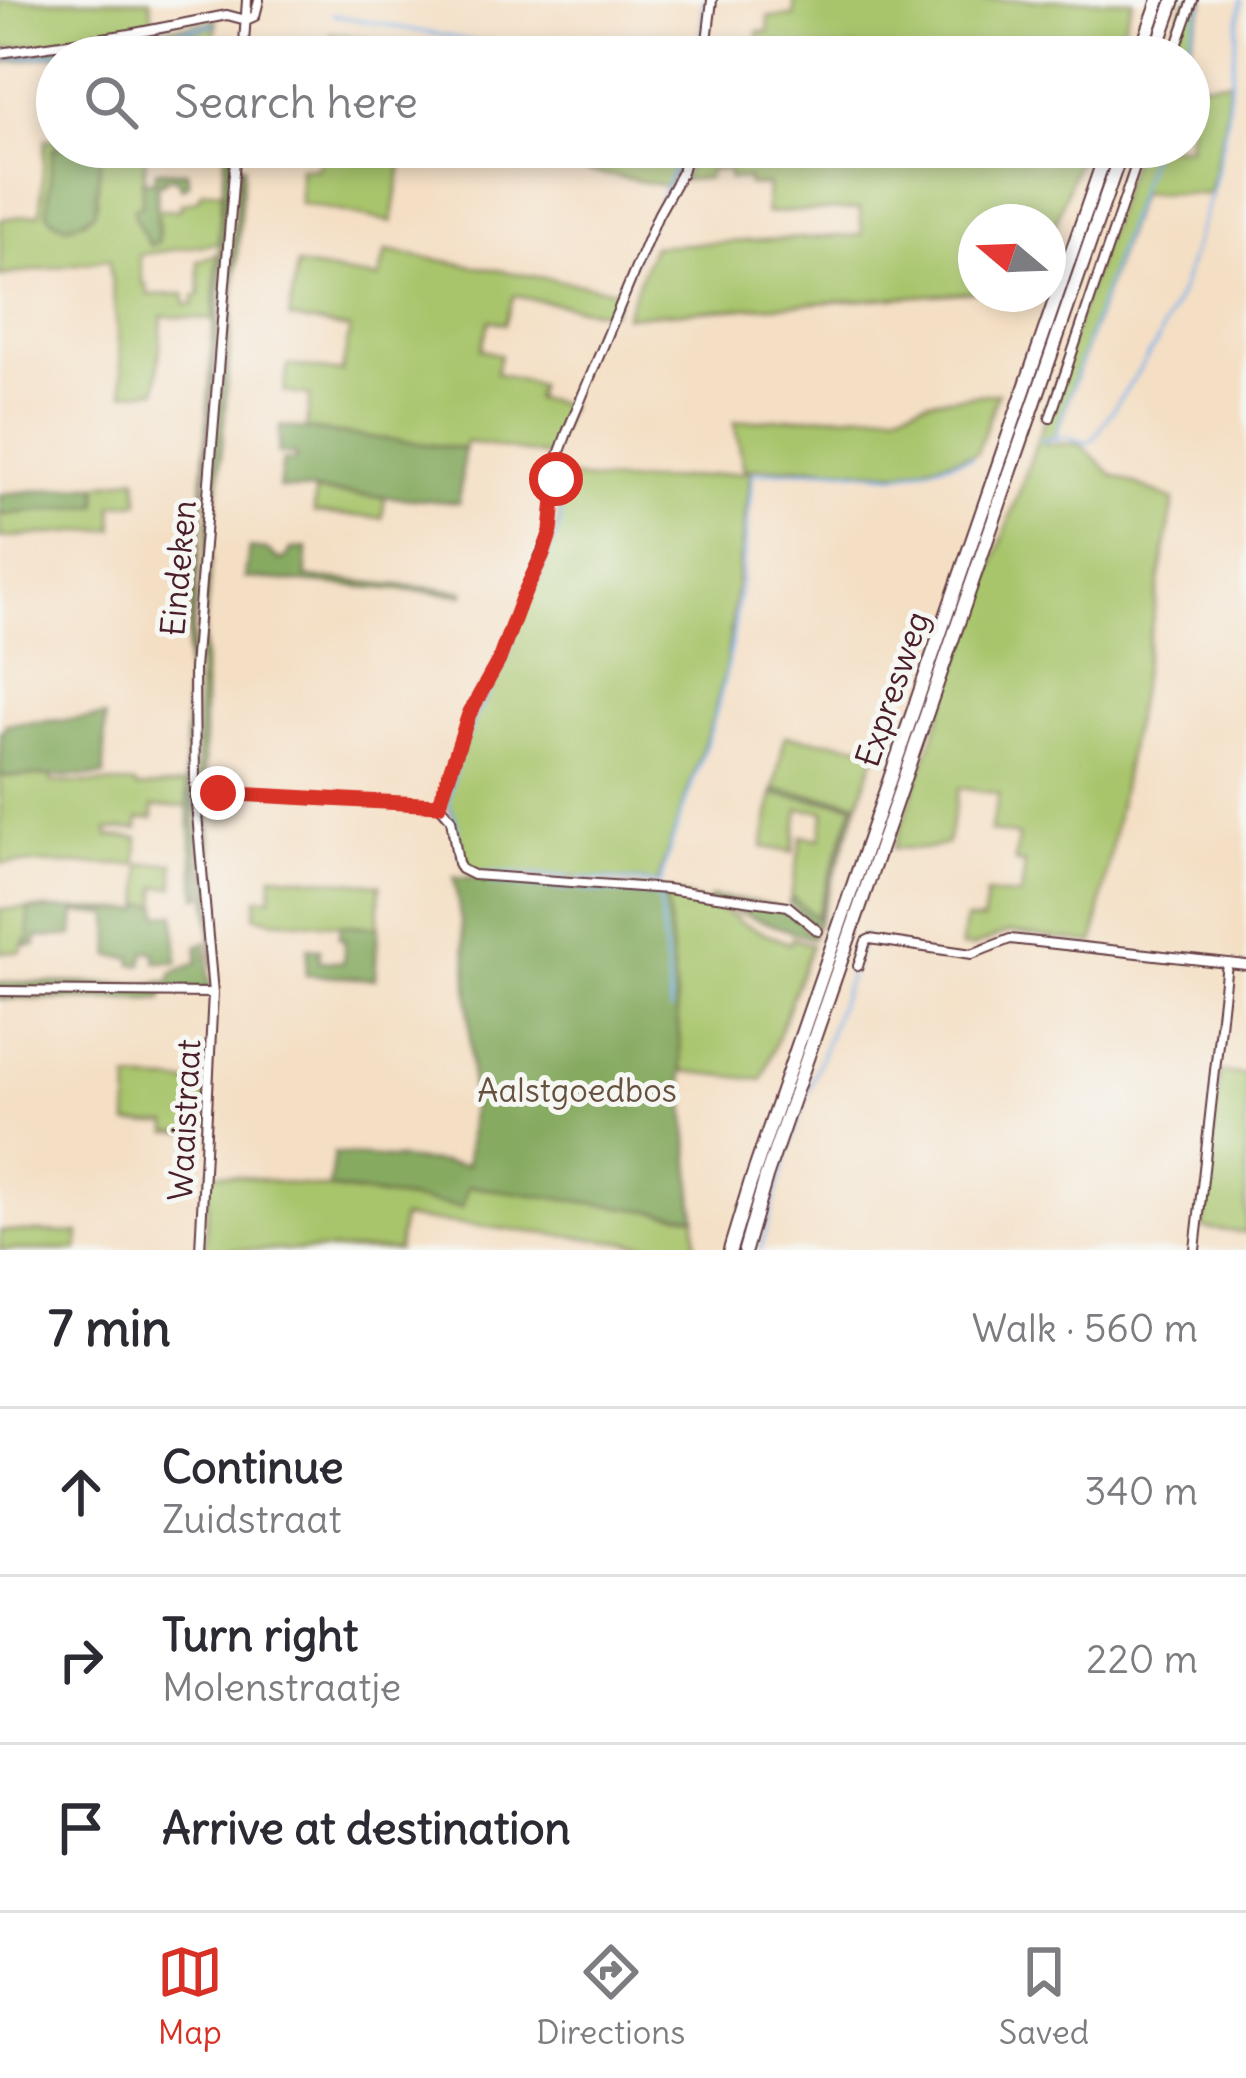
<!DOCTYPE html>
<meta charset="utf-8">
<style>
:root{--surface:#fff;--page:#f2f2f3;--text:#2b2b33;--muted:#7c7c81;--line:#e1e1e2;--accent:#d93025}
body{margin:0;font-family:Delius,sans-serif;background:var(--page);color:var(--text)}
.compass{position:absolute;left:958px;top:204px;width:108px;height:108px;border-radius:50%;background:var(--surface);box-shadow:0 6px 18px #0003;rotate:289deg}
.stop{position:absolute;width:36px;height:36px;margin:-27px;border:9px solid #d93025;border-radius:50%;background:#fff}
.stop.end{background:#d93025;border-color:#fff;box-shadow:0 3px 12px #0008}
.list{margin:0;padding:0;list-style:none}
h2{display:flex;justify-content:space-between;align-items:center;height:156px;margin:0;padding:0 48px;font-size:51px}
h2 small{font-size:39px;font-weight:400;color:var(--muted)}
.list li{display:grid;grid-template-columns:78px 1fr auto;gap:36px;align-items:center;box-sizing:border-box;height:168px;padding:0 48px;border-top:3px solid var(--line)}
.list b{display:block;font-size:45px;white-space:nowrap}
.list p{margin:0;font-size:39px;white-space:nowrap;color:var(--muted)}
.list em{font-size:39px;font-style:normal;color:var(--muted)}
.icon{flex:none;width:66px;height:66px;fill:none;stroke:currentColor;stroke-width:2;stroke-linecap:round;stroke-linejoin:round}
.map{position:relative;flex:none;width:1246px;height:1250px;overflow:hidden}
.search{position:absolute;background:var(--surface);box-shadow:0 6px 18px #0003;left:36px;right:36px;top:36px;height:132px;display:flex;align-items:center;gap:30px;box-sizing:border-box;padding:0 42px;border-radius:66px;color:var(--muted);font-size:45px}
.sheet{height:660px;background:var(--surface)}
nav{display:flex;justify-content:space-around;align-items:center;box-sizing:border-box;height:168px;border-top:3px solid var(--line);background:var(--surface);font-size:33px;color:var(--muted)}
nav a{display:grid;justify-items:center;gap:6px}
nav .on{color:var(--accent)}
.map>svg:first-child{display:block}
.green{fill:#a8c56c;stroke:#79724c;stroke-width:3}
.forest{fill:#86aa60;stroke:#686446;stroke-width:3}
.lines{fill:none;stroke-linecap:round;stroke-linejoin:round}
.stream{stroke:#7bb3eb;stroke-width:3}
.minor-casing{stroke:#643c42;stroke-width:12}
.highway-casing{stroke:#643c42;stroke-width:16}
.minor{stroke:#fff;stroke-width:8}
.highway{stroke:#fff;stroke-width:12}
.route{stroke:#d93025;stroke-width:15}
.labels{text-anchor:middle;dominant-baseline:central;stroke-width:10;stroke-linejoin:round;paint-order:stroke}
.street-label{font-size:33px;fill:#4a1f2b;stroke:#f6f6f2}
.park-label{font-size:33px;fill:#66513e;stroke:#f6f6f2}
</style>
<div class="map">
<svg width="1246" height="1250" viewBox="0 0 1246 1250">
<rect width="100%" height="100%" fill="#f6f6f2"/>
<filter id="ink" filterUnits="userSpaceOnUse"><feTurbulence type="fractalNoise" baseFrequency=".00833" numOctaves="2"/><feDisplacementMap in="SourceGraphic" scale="24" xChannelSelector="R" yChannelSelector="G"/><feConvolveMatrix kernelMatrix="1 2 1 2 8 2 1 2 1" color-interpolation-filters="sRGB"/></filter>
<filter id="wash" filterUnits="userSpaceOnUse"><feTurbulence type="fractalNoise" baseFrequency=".004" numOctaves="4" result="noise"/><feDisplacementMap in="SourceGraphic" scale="48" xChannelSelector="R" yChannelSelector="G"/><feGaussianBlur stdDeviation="2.7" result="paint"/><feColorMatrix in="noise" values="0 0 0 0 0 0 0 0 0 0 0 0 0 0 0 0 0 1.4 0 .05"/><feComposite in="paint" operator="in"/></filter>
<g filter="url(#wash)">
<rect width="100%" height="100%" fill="#f4dfc4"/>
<path class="green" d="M0 0H150L153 25 85 38 0 49Z
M794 0H1133L1113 57H858L857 49 760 53 758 32H768V17L794 16Z
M1185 0H1205L1185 57H1166Z
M216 26 214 57H160L159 38Z
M331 33 466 57H328Z
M1230 81 1224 127 1209 194 1139 193 1055 437 1047 438 1045 444H1080L1113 475 1174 500 1094 943 1009 932 973 947H961L965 920 983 921 986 894 1021 896 1025 864 1015 862 1018 836 990 831 999 794 959 788 947 844 929 849 894 848 1045 418 1136 147H1189V84Z
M57 139V147H61L53 149 51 219 64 226 85 221 95 211 102 147 146 150 142 207 135 217 150 246 158 242 159 222 156 210H180L181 203C191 203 199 201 203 191H222L218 243 139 255 143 285H147L148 295 184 294 186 305 194 304V296L200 295 198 261 217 254 213 320 162 316 157 390 124 393 109 259 0 276 1 219 40 214 45 140Z
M320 147H405L392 222 300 203V168H319Z
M458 147H686L678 174 674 173 668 186Z
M829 147H1082L1048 245V222H976V292L625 316 653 246 862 235 860 209 766 213 768 185H749L748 179H729V169L709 170 708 178 683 180 693 153Z
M386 251 621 291 613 311 607 313 514 296 505 324 490 320 481 349 500 355 496 373 538 385 535 399 569 404 549 456 466 442 464 449 306 429 310 396 284 392 288 365 342 372 350 329 289 318 297 265 379 279Z
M998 393 977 453 901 473 814 467 744 469 734 422 899 411 929 400Z
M751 472 726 667 713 718 657 883 475 872 465 868 457 828 444 795 466 732 504 658 525 601 552 547 559 516 560 474C609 490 697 475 751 472Z
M137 477 139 502 113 505 114 529 0 538V515L97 506 98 485Z
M315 492 385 498 382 518 314 513Z
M785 736 878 747 859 802 774 790Z
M0 776H51L52 782 135 784 136 788 186 784 188 806 153 807V818L138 819V829L107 830 108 836 138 838 137 865 0 863Z
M773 795 854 804 815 919 791 896 802 836 820 839 825 811 799 809 793 852 763 847Z
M174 863V887H157V905H142L141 864Z
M272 875 380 884 378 927 271 920 255 916 257 898H271Z
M666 891C692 896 712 908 737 918V921L790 944 792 938 811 945 762 1080 682 1071Z
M0 909H28L30 941 22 946 21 952H0Z
M1220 1072 1246 1075V1233L1203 1228Z
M129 1080 206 1084 203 1133 168 1132V1124H128Z
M209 1172 462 1207 467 1186 695 1217 696 1250 402 1218 398 1250H205Z
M0 1231 79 1233 78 1250H0Z"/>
<path class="forest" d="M216 20V26L121 46 0 63V57Z
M102 147 95 211C79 226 62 232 47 213L53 148Z
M226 147H233L191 655V776L203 896 197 897 185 778 187 649 204 466Z
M239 165H244L221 459 204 636V788H197L199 638Z
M160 171 187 172 189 183 182 188 176 178 165 179 164 183 157 184 158 243 150 246 135 218 134 207 142 206V181H154L155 172Z
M280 426 464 449 459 503 279 488 283 460 295 461 296 455 278 453Z
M98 485V505L0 515V494Z
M249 548 267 550 280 560 287 557 291 549 307 548 306 577 464 591V595L245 578Z
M105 717 104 776H0V731H3L6 724Z
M774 790 859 802 816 928 789 903 791 896 816 918 854 804 773 795Z
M208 796 206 802 217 894 212 895 217 965 213 966 200 802Z
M454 877 666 891 695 1217 468 1186 462 1207 329 1188 334 1153 467 1165 472 1096 467 961Z
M710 897C738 901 793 900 803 928L814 933 812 939 709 902Z
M142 905H158L159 915 175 914 178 962H156L155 954 151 951 145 952 142 964H132V958L111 956 110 914 75 913 73 935 36 938V945L25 946V941L29 940 28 909 141 910Z
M340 925 378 927 375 979 306 975 308 948 320 949 319 961 343 962 345 940 339 938Z
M206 943 210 990H164L162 1000 0 999V982L145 984 171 981 172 973 197 963 198 945Z"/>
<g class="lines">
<path class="stream" d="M333 15 558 57
M98 35 167 22
M699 57 704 0
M1184 57 1203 0
M0 59 42 55 214 25
M612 309 683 147
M1055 437 1153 147
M1041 440 1067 437 1087 443 1093 440 1156 344 1181 290 1213 187 1226 124 1241 0
M461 857 456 820 448 802 458 760 474 721 504 665 520 617 558 534 561 520 560 482
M485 872 571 877
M579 878 660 884
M493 883 571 889
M660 884C674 824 701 768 717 709 738 632 744 552 753 473L830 469 898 475 972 457
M581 890 657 895
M659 893 671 1011
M760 1250 793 1136 864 935"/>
</g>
</g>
<g filter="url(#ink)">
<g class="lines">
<g class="minor-casing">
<path id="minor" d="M246 20 255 16 259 0
M0 53 130 34 227 15 246 20
M243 57 247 0
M705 57 712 0
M1173 57 1193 0
M1050 418 1142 147
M195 792 439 805
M439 805 469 714 499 660 522 598 551 531 557 460 568 430 658 215 682 172 689 147
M439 805 451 819 458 863 461 869 473 875 667 889 788 906 818 931
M858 966 866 941 870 939 972 954 1010 939 1246 965
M0 991 213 993
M200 1250 213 993 195 792 194 669 236 147
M1195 1250 1227 963"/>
</g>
<g class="highway-casing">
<path id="highway" d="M1139 57 1159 0
M1154 57 1174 0
M730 1250 750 1184 1108 147
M745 1250 766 1177 1123 147"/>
</g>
<use href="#minor" class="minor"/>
<use href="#highway" class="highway"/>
</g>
</g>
<g class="lines" filter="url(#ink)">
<path class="route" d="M218 793 439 805 469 714 499 660 522 598 544 552 551 531 556 479"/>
</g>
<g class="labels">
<g class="street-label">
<text transform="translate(178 568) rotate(-85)">Eindeken</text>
<text transform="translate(892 689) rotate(-71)">Expresweg</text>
<text transform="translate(184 1120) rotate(-87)">Waaistraat</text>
</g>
<g class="park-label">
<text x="577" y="1090">Aalstgoedbos</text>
</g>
</g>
</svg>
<svg class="compass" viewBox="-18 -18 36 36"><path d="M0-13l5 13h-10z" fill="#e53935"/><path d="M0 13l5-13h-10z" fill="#7c7c81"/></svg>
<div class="stop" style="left:556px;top:479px"></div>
<div class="stop end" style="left:218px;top:793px"></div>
<div class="search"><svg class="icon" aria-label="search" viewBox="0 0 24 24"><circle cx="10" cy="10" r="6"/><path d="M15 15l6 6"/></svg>Search here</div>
</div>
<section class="sheet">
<h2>7 min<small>Walk · 560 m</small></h2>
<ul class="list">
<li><svg class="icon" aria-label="ahead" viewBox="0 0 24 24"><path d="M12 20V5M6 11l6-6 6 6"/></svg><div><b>Continue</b><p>Zuidstraat</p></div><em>340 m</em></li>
<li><svg class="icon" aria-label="right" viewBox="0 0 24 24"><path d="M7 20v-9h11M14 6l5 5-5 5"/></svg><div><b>Turn right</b><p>Molenstraatje</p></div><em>220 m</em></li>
<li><svg class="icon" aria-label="arrive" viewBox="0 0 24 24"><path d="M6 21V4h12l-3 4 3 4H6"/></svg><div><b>Arrive at destination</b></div></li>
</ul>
</section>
<nav>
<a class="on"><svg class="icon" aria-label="map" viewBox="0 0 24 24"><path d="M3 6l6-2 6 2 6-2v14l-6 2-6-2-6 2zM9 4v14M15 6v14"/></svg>Map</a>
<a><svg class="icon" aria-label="directions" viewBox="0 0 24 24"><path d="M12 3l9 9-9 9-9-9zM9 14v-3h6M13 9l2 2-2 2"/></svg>Directions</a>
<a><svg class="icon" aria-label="saved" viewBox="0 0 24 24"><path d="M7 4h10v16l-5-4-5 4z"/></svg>Saved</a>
</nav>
